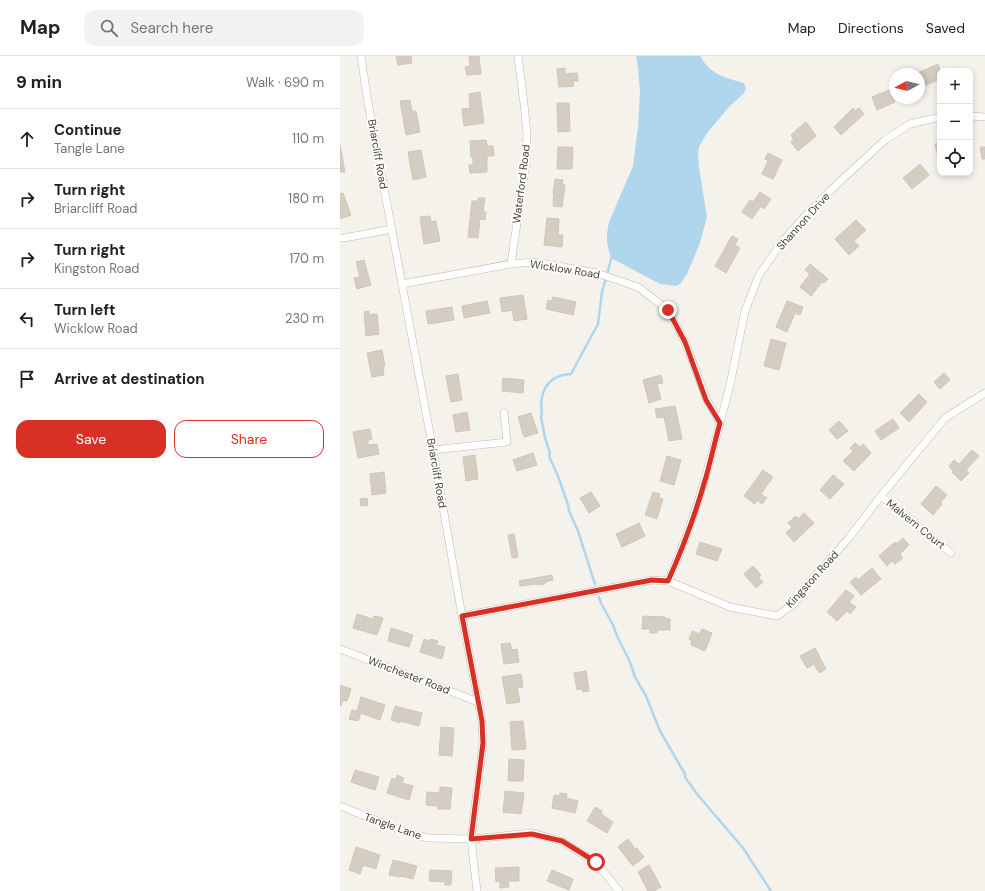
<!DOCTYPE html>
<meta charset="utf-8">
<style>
:root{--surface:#fff;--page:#f2f2f2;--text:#202124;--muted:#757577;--line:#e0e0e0;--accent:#d93025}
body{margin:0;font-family:"DM Sans",sans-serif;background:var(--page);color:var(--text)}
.controls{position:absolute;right:12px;top:12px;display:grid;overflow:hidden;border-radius:8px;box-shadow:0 2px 6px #0003}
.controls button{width:36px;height:36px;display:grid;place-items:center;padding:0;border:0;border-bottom:1px solid var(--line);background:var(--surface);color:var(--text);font:20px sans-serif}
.compass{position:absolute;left:549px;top:12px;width:36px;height:36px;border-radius:50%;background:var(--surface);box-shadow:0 2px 6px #0003;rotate:262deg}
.stop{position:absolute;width:12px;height:12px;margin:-9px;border:3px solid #d93025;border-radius:50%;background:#fff}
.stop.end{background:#d93025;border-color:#fff;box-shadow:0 1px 4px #0008}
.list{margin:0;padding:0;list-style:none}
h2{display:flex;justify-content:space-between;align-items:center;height:52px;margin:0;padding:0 16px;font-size:17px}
h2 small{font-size:13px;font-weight:400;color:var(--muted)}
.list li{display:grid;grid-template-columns:26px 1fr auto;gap:12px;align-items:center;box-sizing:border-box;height:60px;padding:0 16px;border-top:1px solid var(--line)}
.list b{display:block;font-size:15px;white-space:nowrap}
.list p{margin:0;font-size:13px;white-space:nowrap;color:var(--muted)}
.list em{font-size:13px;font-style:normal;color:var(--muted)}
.actions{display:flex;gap:8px;padding:12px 16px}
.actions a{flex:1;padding:9px 0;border:1px solid var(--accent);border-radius:12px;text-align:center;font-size:14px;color:var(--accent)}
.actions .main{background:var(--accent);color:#fff}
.icon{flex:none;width:22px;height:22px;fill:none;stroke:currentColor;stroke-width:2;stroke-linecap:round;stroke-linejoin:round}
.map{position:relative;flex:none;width:645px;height:835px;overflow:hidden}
header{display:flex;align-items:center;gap:24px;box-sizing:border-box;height:56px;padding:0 20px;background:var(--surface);border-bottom:1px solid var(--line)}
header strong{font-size:19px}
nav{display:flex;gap:22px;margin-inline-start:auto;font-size:14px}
.search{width:280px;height:36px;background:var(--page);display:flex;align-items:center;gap:10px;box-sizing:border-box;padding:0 14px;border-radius:12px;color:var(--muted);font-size:15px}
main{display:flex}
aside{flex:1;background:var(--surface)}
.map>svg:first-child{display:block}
.water{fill:#afd6ec}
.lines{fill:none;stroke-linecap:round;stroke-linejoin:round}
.stream{stroke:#afd6ec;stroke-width:2.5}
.building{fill:#d6cdc2;stroke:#d0c5b6}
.street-casing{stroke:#c0b9af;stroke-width:8}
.street{stroke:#fff;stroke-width:7}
.route{stroke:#d93025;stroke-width:5}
.labels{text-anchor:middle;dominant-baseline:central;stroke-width:3.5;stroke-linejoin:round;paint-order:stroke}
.street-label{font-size:11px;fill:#49423a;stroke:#fff}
</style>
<header>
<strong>Map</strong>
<div class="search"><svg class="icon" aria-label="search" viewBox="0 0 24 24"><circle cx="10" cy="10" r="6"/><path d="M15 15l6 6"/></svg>Search here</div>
<nav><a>Map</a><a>Directions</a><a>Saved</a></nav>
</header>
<main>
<aside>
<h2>9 min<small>Walk · 690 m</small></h2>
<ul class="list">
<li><svg class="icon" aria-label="ahead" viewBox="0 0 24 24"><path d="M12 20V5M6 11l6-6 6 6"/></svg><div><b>Continue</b><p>Tangle Lane</p></div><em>110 m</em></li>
<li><svg class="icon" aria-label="right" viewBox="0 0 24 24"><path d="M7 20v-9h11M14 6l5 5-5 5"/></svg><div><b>Turn right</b><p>Briarcliff Road</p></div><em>180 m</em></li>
<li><svg class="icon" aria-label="right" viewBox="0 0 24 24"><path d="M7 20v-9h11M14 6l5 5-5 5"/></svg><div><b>Turn right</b><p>Kingston Road</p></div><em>170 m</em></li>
<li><svg class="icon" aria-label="left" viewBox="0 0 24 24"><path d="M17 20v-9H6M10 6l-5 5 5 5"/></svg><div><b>Turn left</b><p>Wicklow Road</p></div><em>230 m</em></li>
<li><svg class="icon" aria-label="arrive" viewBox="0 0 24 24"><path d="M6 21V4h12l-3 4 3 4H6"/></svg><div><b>Arrive at destination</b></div></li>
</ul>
<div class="actions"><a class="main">Save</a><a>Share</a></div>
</aside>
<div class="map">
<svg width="645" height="835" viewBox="0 0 645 835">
<rect width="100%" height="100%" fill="#f5f2ec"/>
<path class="water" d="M296 0H360C371 19 384 21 404 27L406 33 404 37 389 51 367 77 359 91 358 99 359 111 367 161 360 187 347 218 340 228 336 230 320 228 271 202C266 187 266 181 269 166L293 110 298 71 300 36 298 12Z"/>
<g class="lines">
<path class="stream" d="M255 528 238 475 229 455 228 449 218 420 209 400 210 397 205 382 201 361C203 357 201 353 201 349 202 330 212 319 231 318L258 268 262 236 272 200
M259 541 261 547 273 569 277 580 290 606 295 621 306 640 320 675 345 718V721L357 738 403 792 431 835"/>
</g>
<path class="building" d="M56 0H71L72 7 58 9Z
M129 0H139L141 18 127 19 125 11 130 10Z
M598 8 601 15H600V23L579 32V18H575Z
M225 12V18L237 17 238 25H233L234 30 219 31 217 13Z
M549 34 555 46 537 54 532 41Z
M140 36 144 67 124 70 122 53 130 52 129 38Z
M70 44 72 55H76L80 76 66 79 60 45Z
M217 47H229L230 75 218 76Z
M513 52 515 55 519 52 524 58 501 79 494 71Z
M466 66 476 80 458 95 451 86 454 84 451 79 456 75V74Z
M146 84 147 90H153L154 100H147V116L130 117 129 109H133V101H131L130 85Z
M600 86V110L595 88Z
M0 89 5 116H0Z
M218 91H233L232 113H217Z
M640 91H645V103H642Z
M81 94 86 121 73 124 68 96Z
M428 97 442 104 433 123 422 118 428 105 425 103Z
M580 108 589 119 572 133 563 122Z
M215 123 223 124 222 129H225L222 151 213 150 214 138H213Z
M420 136 431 143 424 153 421 150 412 163 402 156 410 144 413 146Z
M3 137 11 159 0 163V138Z
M138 142H145L143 155 146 156 145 164 140 163 138 182 128 181 132 145H138Z
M90 160 91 166 96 165 100 185 84 188 80 161Z
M207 162 219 163 218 179H223L222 191 204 189Z
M516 164 526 174 514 185 519 190 509 199 495 183Z
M392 180 398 183 395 189 400 192 386 217 375 210Z
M24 204 31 229 17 233 14 222 20 221 16 206Z
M470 208 488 223 484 227 482 226 471 240 460 231 470 218 465 214Z
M183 239 187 263 174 265 172 254 162 256 160 242Z
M213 241 236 246 233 259 206 253 208 244 212 245Z
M147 245 150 257 124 262 122 250Z
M447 245 463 251 460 259 455 257 447 276 436 271Z
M112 251 114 264 88 268 86 255Z
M29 255V259L37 258 39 278 26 280 24 256Z
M431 283 446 287 439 314 424 310Z
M42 294 45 310H43L44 319 32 321 27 297Z
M604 317 610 324 600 333 594 326Z
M118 318 122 344 111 346 106 320Z
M321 319 323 327 317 328 321 343 309 347 303 324Z
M163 322 184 324 183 337 162 335Z
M579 338 587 346 569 366 560 357Z
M335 350 342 383 329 385 324 361 317 362 315 353Z
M127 356 130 374 116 376 113 359Z
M191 357 198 377 184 381 178 361Z
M553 363 559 372 541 384 535 375Z
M499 365 508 375 497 383 489 374Z
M30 373 32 383 28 384V389L37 388 39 398 18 402 13 376Z
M515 387 520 391 523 388 531 397 514 415 503 405 513 395 510 392Z
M632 394 639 400 626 414 629 417 621 425 612 416 613 415 609 410 614 404 619 408Z
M193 397 197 409 177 415 173 404Z
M135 399 138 423 126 425 123 401Z
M327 400 341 404 334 429 320 425Z
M423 414 433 421 421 438 427 442 422 448 417 444 415 448 404 440Z
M44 416 46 437 32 439 30 418Z
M493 419 504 428 490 443 480 434Z
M596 430 607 439 600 447 602 448 593 459 581 448Z
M251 436 260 450 249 457 240 442Z
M313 436 320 438 319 442 323 443 317 463 305 459Z
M27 442 28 449 21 450 20 443Z
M464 457 474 467 454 486 446 477 452 471 448 467 456 460 458 463Z
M299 467 305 480 282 491 276 478Z
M174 478 178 501 172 502 168 479Z
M563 482 569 489 560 498 563 502 555 508 552 505 547 510 539 500 555 486 556 488Z
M360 486 382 493 377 505 356 498Z
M413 510 421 519 418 521 423 526 416 532 404 518Z
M532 512 541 523 521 539 510 526 516 521 518 524Z
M212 519 213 524 205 526V528L197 529V528L180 530 179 525Z
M506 534 514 540 509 546 516 551 510 558 507 555 497 565 487 556Z
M17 558 33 563 34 560 43 562 37 579 13 572Z
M303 560 325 561V562L330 563V574H317V577H310V573H302Z
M51 572 73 579 69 591 48 585Z
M362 573 372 577 365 595 351 589 352 585 349 583 352 575 360 578Z
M84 583 90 585 91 583 98 585 96 589 105 591 102 603 80 596Z
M170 587 172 594 177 593 179 606 164 608 161 588Z
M475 592 486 613 479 617 474 608 467 612 460 600Z
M246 615 249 635 243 636 242 633 237 634 234 617Z
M181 618 183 631 177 632 180 646 167 648 162 621Z
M0 629 11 633 7 645 3 644 1 650 0 649Z
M21 641 45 649 40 664 21 657 18 665 9 663 12 654 17 655Z
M55 650 82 657 79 670 60 665V667L51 664Z
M183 665 186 693 172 694 170 666Z
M101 671 114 672 112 700 99 699Z
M169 703 184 704 183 725H168Z
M15 714 39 721 35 734 11 726Z
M57 719 64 722 62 727 73 730 69 744 47 737 52 722 56 724Z
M100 731 112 732 110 753H98V750L86 749 87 736 100 737Z
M165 735 184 737 181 758 163 756Z
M220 737 227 738 226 742 238 745 235 757 212 752 214 739 219 740Z
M255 751 262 755 261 758 273 766 267 777 247 765Z
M288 783 295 793 297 792 304 801 293 810 278 791Z
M16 791 40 799 36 813 23 809 20 818 9 814Z
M53 804 77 810 73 823 61 820 60 821 49 819Z
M309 809 321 831 314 835H308L298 816Z
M179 811V825H168L169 831 160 832V825L156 826 155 812Z
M90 814 112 815 111 829H105V826L89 825Z
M212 814 233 823 229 834 207 825Z"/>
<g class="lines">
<g class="street-casing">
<path id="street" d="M21 0 27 41 93 394 122 560 142 665 143 687 131 783 137 835
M630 60 645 61
M0 182H4L52 173
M171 208 186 105 187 77 184 48 178 0
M62 228 171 208 194 206 257 217 298 231 328 254 345 286 367 344 380 367C366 421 351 475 328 525
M380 367 390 329 405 255 419 219 442 186 467 158 493 132 545 84 570 68 600 61
M93 394 167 386 164 357
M541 440 611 497
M122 560 312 524 328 525 390 551 437 560 454 548 469 527 508 483 541 440 605 362 645 337
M0 593 138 646
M0 750 68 777 88 782 131 783 192 777 221 785 256 806 279 835"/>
</g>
<use href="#street" class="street"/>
</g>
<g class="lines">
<path class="route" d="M256 806 222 785 192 778 131 783 143 687 142 665 122 560 312 524 328 525C343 492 356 456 366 421 371 403 375 385 380 367L366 344 345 286 328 254"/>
</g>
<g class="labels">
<g class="street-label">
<text transform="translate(38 98) rotate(80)">Briarcliff Road</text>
<text transform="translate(181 128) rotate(-83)">Waterford Road</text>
<text transform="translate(463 165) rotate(-48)">Shannon Drive</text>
<text transform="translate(225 213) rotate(9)">Wicklow Road</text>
<text transform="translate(97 417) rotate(80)">Briarcliff Road</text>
<text transform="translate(576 468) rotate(39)">Malvern Court</text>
<text transform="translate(472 523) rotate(-48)">Kingston Road</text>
<text transform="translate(69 619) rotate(21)">Winchester Road</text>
<text transform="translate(53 770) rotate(19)">Tangle Lane</text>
</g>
</g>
</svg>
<div class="controls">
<button>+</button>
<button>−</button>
<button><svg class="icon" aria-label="locate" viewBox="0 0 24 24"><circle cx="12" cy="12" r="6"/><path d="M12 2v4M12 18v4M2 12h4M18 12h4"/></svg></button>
</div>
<svg class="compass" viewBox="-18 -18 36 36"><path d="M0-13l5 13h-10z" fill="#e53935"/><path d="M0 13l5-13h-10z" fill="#757577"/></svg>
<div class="stop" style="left:256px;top:806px"></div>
<div class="stop end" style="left:328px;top:254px"></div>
</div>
</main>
